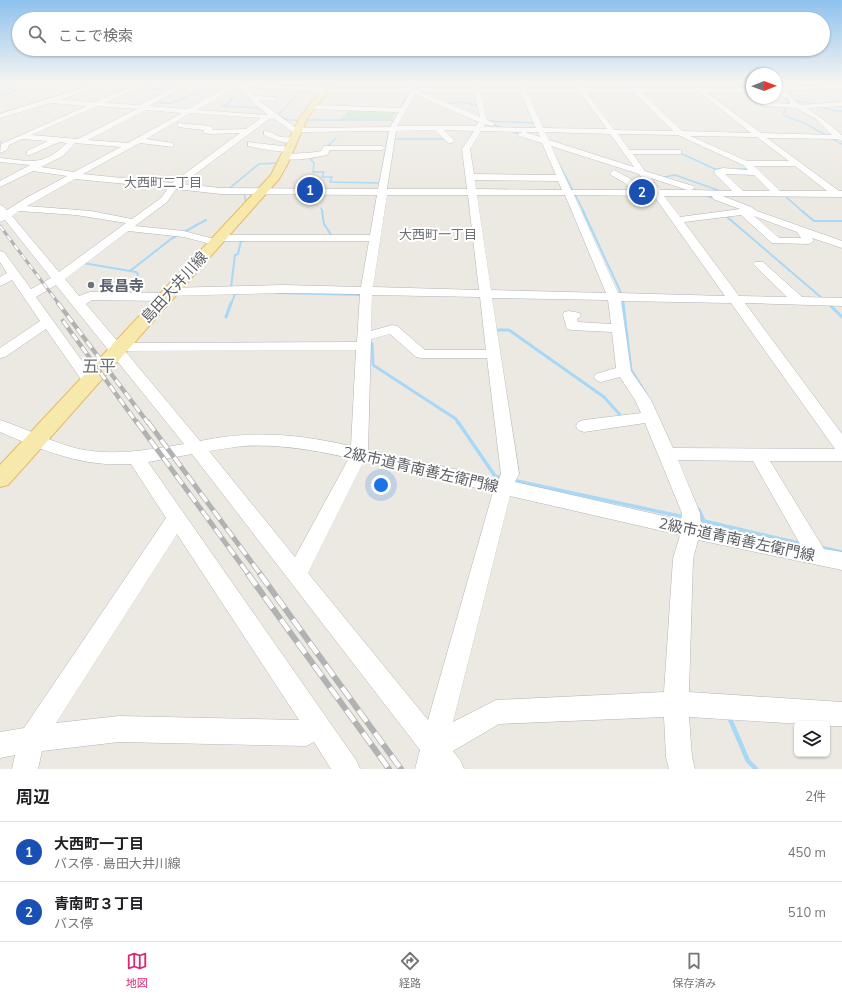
<!DOCTYPE html>
<html lang="ja">
<meta charset="utf-8">
<style>
:root{--surface:#fff;--page:#f6f6f6;--text:#202124;--muted:#757577;--line:#e0e0e0;--accent:#db2777}
body{margin:0;font-family:Mulish,"Noto Sans JP",sans-serif;background:var(--page);color:var(--text)}
.controls{position:absolute;right:12px;bottom:12px;display:grid;overflow:hidden;border-radius:6px;box-shadow:0 1px 3px #0004}
.controls button{width:36px;height:36px;display:grid;place-items:center;padding:0;border:0;border-bottom:1px solid var(--line);background:var(--surface);color:var(--text);font:20px sans-serif}
.compass{position:absolute;left:746px;top:68px;width:36px;height:36px;border-radius:50%;background:var(--surface);box-shadow:0 1px 3px #0004;rotate:89deg}
.you{position:absolute;left:381px;top:485px;width:14px;height:14px;margin:-10px;border:3px solid #fff;border-radius:50%;background:#1a73e8;box-shadow:0 0 0 6px #1a73e833}
.badge{display:grid;place-items:center;width:26px;height:26px;border-radius:50%;background:var(--accent);color:#fff;font-size:13px;font-weight:700}
.pin{position:absolute;translate:-50% -50%;border:2px solid #fff;box-shadow:0 1px 4px #0006}
.list{margin:0;padding:0;list-style:none}
h2{display:flex;justify-content:space-between;align-items:center;height:52px;margin:0;padding:0 16px;font-size:17px}
h2 small{font-size:13px;font-weight:400;color:var(--muted)}
.list li{display:grid;grid-template-columns:26px 1fr auto;gap:12px;align-items:center;box-sizing:border-box;height:60px;padding:0 16px;border-top:1px solid var(--line)}
.list b{display:block;font-size:15px;white-space:nowrap}
.list p{margin:0;font-size:13px;white-space:nowrap;color:var(--muted)}
.list em{font-size:13px;font-style:normal;color:var(--muted)}
.icon{flex:none;width:22px;height:22px;fill:none;stroke:currentColor;stroke-width:2;stroke-linecap:round;stroke-linejoin:round}
.map{position:relative;flex:none;width:842px;height:769px;overflow:hidden}
.search{position:absolute;background:var(--surface);box-shadow:0 1px 3px #0004;left:12px;right:12px;top:12px;height:44px;display:flex;align-items:center;gap:10px;box-sizing:border-box;padding:0 14px;border-radius:22px;color:var(--muted);font-size:15px}
.sheet{height:172px;background:var(--surface)}
nav{display:flex;justify-content:space-around;align-items:center;box-sizing:border-box;height:56px;border-top:1px solid var(--line);background:var(--surface);font-size:11px;color:var(--muted)}
nav a{display:grid;justify-items:center;gap:2px}
nav .on{color:var(--accent)}
.map>svg:first-child{display:block}
.green{fill:#c2e2c1}
.lines{fill:none;stroke-linecap:round;stroke-linejoin:round}
.stream-far4{stroke:#a7d8f7;stroke-width:1.5}
.stream-far3{stroke:#a7d8f7;stroke-width:2}
.stream-far2{stroke:#a7d8f7;stroke-width:3}
.stream-far1{stroke:#a7d8f7;stroke-width:3.5}
.stream{stroke:#a7d8f7;stroke-width:4.5}
.minor-casing{stroke:#b3b5b9;stroke-width:1}
.major-casing{stroke:#e4bb63;stroke-width:2}
.minor{fill:#fff;fill-rule:evenodd}
.major{fill:#f7e8ac;fill-rule:evenodd}
.rail-far3-casing{stroke:#b1b2b2;stroke-width:3}
.rail-far2-casing{stroke:#b1b2b2;stroke-width:4.5}
.rail-far1-casing{stroke:#b1b2b2;stroke-width:5}
.rail-casing{stroke:#b1b2b2;stroke-width:6}
.rail-far3{stroke:#fff;stroke-width:2;stroke-dasharray:6;stroke-linecap:butt}
.rail-far2{stroke:#fff;stroke-width:3;stroke-dasharray:8;stroke-linecap:butt}
.rail-far1{stroke:#fff;stroke-width:3.5;stroke-dasharray:11;stroke-linecap:butt}
.rail{stroke:#fff;stroke-width:4.5;stroke-dasharray:14;stroke-linecap:butt}
.worship-dot{fill:#6b7280;stroke:#fff;stroke-width:1.5}
.labels{text-anchor:middle;dominant-baseline:central;stroke-width:4;stroke-linejoin:round;paint-order:stroke}
.far-neighbourhood-label{font-size:13px;fill:#6c7074;stroke:#fff}
.worship-label{font-size:15px;font-weight:bold;fill:#5b616d;stroke:#fff;text-anchor:start}
.street-label{font-size:15px;fill:#5b5e62;stroke:#fff}
.quarter-label{font-size:17px;fill:#6c7074;stroke:#fff}
</style>
<div class="map">
<svg width="842" height="769" viewBox="0 0 842 769">
<rect width="100%" height="100%" fill="#ece9e2"/>
<path class="green" d="M350 108 397 110 392 119 341 120Z"/>
<g class="lines">
<path class="stream-far4" d="M0 83 16 91 0 96
M299 83 300 92 278 115 287 120H394L389 130 382 170
M398 83 409 89
M620 83 631 89
M135 88 162 89 176 83
M79 91 82 83
M784 96 789 102 783 115 808 125 842 144
M233 97 229 103 221 106 261 108 262 110
M62 99 77 94
M753 99 764 107H778
M793 101 809 103 835 111H842
M153 103H172L203 90 204 87
M444 104 463 102 478 106V108
M394 120 411 89
M488 121 536 123
M491 124 503 128
M510 131 522 135
M469 138 476 128
M394 139H446
M0 141 2 144 0 149
M325 149 336 138
M680 153 715 169H720
M554 154 584 212
M314 156 311 160 314 163 313 172H324L322 177H332L330 182 380 183
M738 169H750
M664 177 675 175 723 192
M226 191 259 164 279 163
M783 194 803 212
M704 195 716 199
M243 205 246 203 244 192
M321 208 323 212"/>
<path class="stream-far3" d="M322 211 324 224 333 238
M583 211 622 295 623 304
M802 211 814 221H842
M726 216 823 299
M83 263 136 272 138 274 132 297
M130 271 171 239 206 220
M231 287 235 255 238 254 241 241H244
M276 293 362 295
M231 304 235 294H238"/>
<path class="stream-far2" d="M623 303 631 370 646 394
M829 304 842 317
M226 317 231 303
M497 330H509L604 397 622 417
M367 342 372 344 373 365 456 419 458 423"/>
<path class="stream-far1" d="M458 422 495 476 502 478
M512 480 684 517
M699 510 704 521 803 544
M697 520 704 521
M820 547 842 552"/>
<path class="stream" d="M730 719 748 761 756 769"/>
<g class="minor-casing">
<path id="minor" d="M98 83H107L61 100 95 102 140 83H148L105 103 139 105 184 83H192L148 106 188 109 228 86 203 85 200 83H242L325 88H411L412 83H418L417 88H473L472 83H478L479 88H519L518 83H522L525 88H577L575 85 578 83 583 88H752V92H706L761 133 832 135 816 119 796 108 764 106 761 104 764 102 790 104 788 99 776 93V88L842 84V88L783 91C791 96 794 101 800 105L842 102V106L807 108 820 117 842 135V141L838 139 767 138 839 191H842V197L723 196 751 207 757 211 842 241V248L812 238 814 241 809 244 772 243 741 215 684 222 739 296 787 297 755 266 753 264 755 262H763L802 297 842 298V306L745 303 842 434V461H770L824 549 842 552V570L698 540 693 559 689 692 842 702V726H827V724H802L689 717 692 757 695 769H669L666 757 664 717 499 724 453 751 460 760 464 769H415L420 750 192 454 148 462 356 760 360 769H331L314 742 306 746 119 742 42 751 38 769H12L15 755 0 758V732L24 728 166 518 131 464C81 467 45 451 0 432V420C25 428 49 441 75 448 111 457 148 450 184 444L56 285 36 297 95 379 97 382 95 385 90 387 85 385 46 329 5 357 0 358V348L40 321 12 280 0 286V277L7 273 0 262V251L4 252 31 289 51 278 5 220 0 222V205L3 206 7 210 26 198 67 176 33 171 0 187V181L30 165 0 162V158C31 161 42 167 67 143L59 142 30 155H27V151L48 141 22 139 9 145 7 150 0 153 1 144 87 106 51 103 0 118V114ZM236 87H240L256 105 268 115 197 110ZM247 87 325 92H410L401 108 312 105 309 107 312 109 399 112 390 127 296 128 258 100H270L273 102 276 100 275 97 255 96ZM421 92H474L480 117ZM480 92H520L536 128 484 127 485 124 492 126 496 124 487 120ZM527 92H580L607 129 543 128ZM586 92H633L673 131 614 130ZM641 92H699L751 133 682 131ZM415 94 448 109 479 122 476 126H397ZM97 106 137 109 78 139 31 135ZM146 110 182 113 128 143 88 140ZM190 113 261 118 246 129 212 130 214 128 210 126 178 123V127L204 130V133L210 134 240 133 172 183 83 174 140 143 173 147V143L146 139ZM273 118 297 135H300V132L389 131 386 148 382 146H324L321 151C311 154 288 152 282 157 289 163 317 157 327 155L330 150H382L386 148 378 189 221 188 182 184 269 119ZM435 130 448 143H451L455 141 444 130 474 131 462 149 467 189H387L396 131ZM481 131 522 132 518 134 519 136 542 143 556 175 474 174 470 149ZM522 132H538L540 137 525 132ZM545 132 610 134 634 167 549 140ZM618 134 678 135 743 165 748 170 723 168 715 170 714 172 715 174 732 191 691 190 695 188 693 186 645 171 633 154H681V150H629ZM690 136 757 137 789 161H747ZM75 143 121 147 74 172 41 167 63 156ZM551 146 639 174 650 190H641L631 179 614 170 610 173 611 175 625 183 631 190H571ZM754 166H795L827 191H780ZM725 174 754 175 770 191H743ZM651 178 687 190H689H660ZM75 179 168 188 161 198 132 219 91 211 27 206ZM475 180 558 181 562 190 476 189ZM176 189 221 194 377 195 370 235H219L215 236 214 239 184 231 135 226 167 202ZM387 195H468L479 290 373 287ZM477 195H565L606 293 491 290ZM574 195 654 196 725 296 618 293ZM664 196H712L713 199 740 209 680 217ZM19 211 76 215 126 223 59 272 12 216ZM754 216 797 232 801 238H779ZM128 231 184 237 214 245 218 244 219 241H369L361 287 283 285 168 288 164 289 163 293 90 292 79 296 65 279ZM283 293 360 294 357 342 119 343 86 304 92 300 164 301 168 300 170 297 169 296ZM372 295 480 297 486 350H425L397 326 392 325 371 331ZM492 298 608 300 611 324 578 322 577 319 581 316 580 313 569 311 564 312 563 315 567 329 572 330 612 332 616 368 596 374 594 377 596 380 601 382 620 377 635 400 641 413 584 420 578 422 576 426 578 430 584 432 645 423 682 513 681 520 515 482 519 474ZM621 301 731 303 835 449 673 448 651 400 631 371ZM390 334 416 357 421 358H487L501 474 499 479 368 450 371 339ZM356 350 351 446C297 434 255 430 200 441L125 351ZM243 446C279 444 314 450 349 458L295 557 209 451ZM678 460 753 461 800 544 701 524 700 513ZM364 461 493 492 428 720 308 573ZM510 496 680 535 673 559 664 692 496 700 453 722ZM177 534 299 720 119 716 56 723Z
M264 131C271 131 275 135 281 137 287 138 293 136 298 140 289 147 273 139 264 135Z
M248 142 290 147 294 149C286 155 258 148 248 146Z"/>
</g>
<g class="major-casing">
<path id="major" d="M327 83H335L308 117 287 165 279 179 42 447 8 485 0 487V465L271 175 300 117Z"/>
</g>
<use href="#minor" class="minor"/>
<use href="#major" class="major"/>
<g class="rail-far3-casing">
<path id="rail-far3" d="M0 226 59 304"/>
</g>
<g class="rail-far2-casing">
<path id="rail-far2" d="M58 303 148 423
M63 321 137 423"/>
</g>
<g class="rail-far1-casing">
<path id="rail-far1" d="M137 422 249 575
M148 422 261 575"/>
</g>
<g class="rail-casing">
<path id="rail" d="M248 574 389 769
M260 574 401 769"/>
</g>
<use href="#rail-far3" class="rail-far3"/>
<use href="#rail-far2" class="rail-far2"/>
<use href="#rail-far1" class="rail-far1"/>
<use href="#rail" class="rail"/>
</g>
<linearGradient id="sky" x2="0" y2="1"><stop stop-color="#8ec2ee"/><stop offset="0.43" stop-color="#f6f5f2"/><stop offset="1" stop-color="#f6f5f2" stop-opacity="0"/></linearGradient>
<rect width="842" height="191" fill="url(#sky)"/>
<circle class="worship-dot" cx="91" cy="285" r="4"/>
<g class="labels">
<g class="far-neighbourhood-label">
<text x="163" y="182">大西町二丁目</text>
<text x="438" y="234">大西町一丁目</text>
</g>
<g class="worship-label">
<text x="99" y="285">長昌寺</text>
</g>
<g class="street-label">
<text transform="translate(174 287) rotate(-48)">島田大井川線</text>
<text transform="translate(421 469) rotate(13)">2級市道青南善左衛門線</text>
<text transform="translate(737 539) rotate(12)">2級市道青南善左衛門線</text>
</g>
<g class="quarter-label">
<text x="99" y="365">五平</text>
</g>
</g>
</svg>
<div class="controls">
<button><svg class="icon" aria-label="layers" viewBox="0 0 24 24"><path d="M12 4l9 5-9 5-9-5zM3 14l9 5 9-5"/></svg></button>
</div>
<svg class="compass" viewBox="-18 -18 36 36"><path d="M0-13l5 13h-10z" fill="#e53935"/><path d="M0 13l5-13h-10z" fill="#757577"/></svg>
<div class="you"></div>
<div class="pin badge" style="left:310px;top:190px;background:#1a4fb4">1</div>
<div class="pin badge" style="left:642px;top:192px;background:#1a4fb4">2</div>
<div class="search"><svg class="icon" aria-label="search" viewBox="0 0 24 24"><circle cx="10" cy="10" r="6"/><path d="M15 15l6 6"/></svg>ここで検索</div>
</div>
<section class="sheet">
<h2>周辺<small>2件</small></h2>
<ul class="list">
<li><span class="badge" style="background:#1a4fb4">1</span><div><b>大西町一丁目</b><p>バス停 · 島田大井川線</p></div><em>450 m</em></li>
<li><span class="badge" style="background:#1a4fb4">2</span><div><b>青南町３丁目</b><p>バス停</p></div><em>510 m</em></li>
</ul>
</section>
<nav>
<a class="on"><svg class="icon" aria-label="map" viewBox="0 0 24 24"><path d="M3 6l6-2 6 2 6-2v14l-6 2-6-2-6 2zM9 4v14M15 6v14"/></svg>地図</a>
<a><svg class="icon" aria-label="directions" viewBox="0 0 24 24"><path d="M12 3l9 9-9 9-9-9zM9 14v-3h6M13 9l2 2-2 2"/></svg>経路</a>
<a><svg class="icon" aria-label="saved" viewBox="0 0 24 24"><path d="M7 4h10v16l-5-4-5 4z"/></svg>保存済み</a>
</nav>
